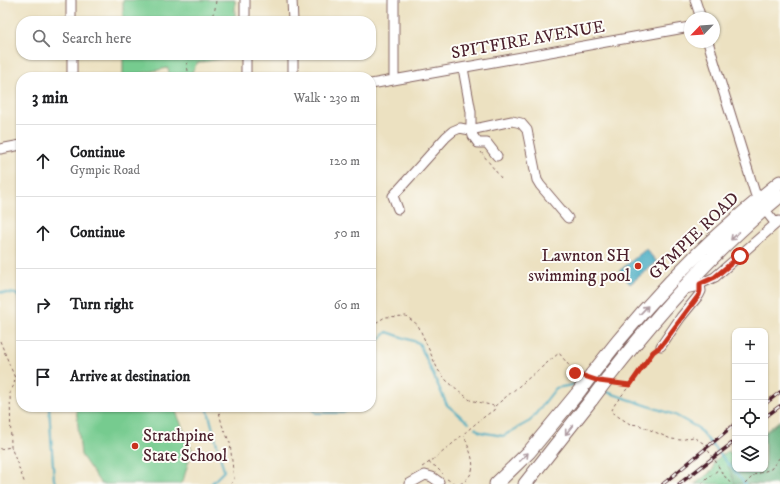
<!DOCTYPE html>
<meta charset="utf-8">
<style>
:root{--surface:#fff;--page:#f2f2f2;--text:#202124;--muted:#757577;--line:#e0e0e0}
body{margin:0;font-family:"IM FELL DW Pica",serif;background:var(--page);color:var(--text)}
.controls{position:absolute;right:12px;bottom:12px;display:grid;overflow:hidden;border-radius:8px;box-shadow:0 1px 3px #0004}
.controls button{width:36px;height:36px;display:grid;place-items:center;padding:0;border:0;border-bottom:1px solid var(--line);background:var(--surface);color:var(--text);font:20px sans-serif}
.compass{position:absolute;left:684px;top:12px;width:36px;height:36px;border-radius:50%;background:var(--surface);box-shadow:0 1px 3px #0004;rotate:245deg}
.stop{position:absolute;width:12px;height:12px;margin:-9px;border:3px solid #c8321e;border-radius:50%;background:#fff}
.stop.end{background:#c8321e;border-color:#fff;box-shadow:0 1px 4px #0008}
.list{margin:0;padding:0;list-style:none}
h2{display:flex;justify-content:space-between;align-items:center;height:52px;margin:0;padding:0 16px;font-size:17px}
h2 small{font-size:13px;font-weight:400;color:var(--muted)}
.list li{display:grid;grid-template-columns:26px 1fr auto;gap:12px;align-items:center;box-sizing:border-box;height:72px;padding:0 16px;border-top:1px solid var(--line)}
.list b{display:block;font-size:15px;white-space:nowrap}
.list p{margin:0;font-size:13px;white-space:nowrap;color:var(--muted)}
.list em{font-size:13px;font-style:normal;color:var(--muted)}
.icon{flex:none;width:22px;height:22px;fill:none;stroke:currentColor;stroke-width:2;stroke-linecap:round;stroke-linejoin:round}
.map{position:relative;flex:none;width:780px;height:484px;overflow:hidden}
.search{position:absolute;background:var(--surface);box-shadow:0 1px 3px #0004;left:16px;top:16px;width:360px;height:44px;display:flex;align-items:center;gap:10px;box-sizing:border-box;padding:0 14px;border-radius:16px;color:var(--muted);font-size:15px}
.panel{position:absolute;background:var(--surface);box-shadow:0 1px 3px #0004;left:16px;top:72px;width:360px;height:340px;border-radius:16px}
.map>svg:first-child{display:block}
.green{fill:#76cb8f;stroke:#60755d}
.forest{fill:#60af7a;stroke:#556752}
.water{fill:#3fa8c0;stroke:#446476}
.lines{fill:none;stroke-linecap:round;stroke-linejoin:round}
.stream{stroke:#3fa8c0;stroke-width:2}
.minor-casing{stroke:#836360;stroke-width:11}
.highway-casing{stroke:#836360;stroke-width:15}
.path{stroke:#836360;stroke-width:1;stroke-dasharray:3 3;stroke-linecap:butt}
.minor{stroke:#fff;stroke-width:9}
.highway{stroke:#fff;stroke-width:13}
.rail-casing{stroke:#4a1f2b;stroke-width:3.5}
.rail{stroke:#fdfcf7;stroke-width:2;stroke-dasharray:6;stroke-linecap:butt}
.highway-bridge-casing{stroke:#836360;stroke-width:15;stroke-linecap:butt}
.highway-bridge{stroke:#fff;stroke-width:13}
.oneway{stroke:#ae9aa0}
.route{stroke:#c8321e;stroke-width:5}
.poi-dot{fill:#c8321e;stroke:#fdfcf7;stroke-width:1.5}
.labels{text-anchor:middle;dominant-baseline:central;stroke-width:4;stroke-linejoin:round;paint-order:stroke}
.street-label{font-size:17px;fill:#4a1f2b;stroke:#fdfcf7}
.poi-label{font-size:17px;fill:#4a1f2b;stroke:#fdfcf7;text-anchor:end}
</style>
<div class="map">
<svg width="780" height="484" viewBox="0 0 780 484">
<rect width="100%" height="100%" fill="#fdfcf7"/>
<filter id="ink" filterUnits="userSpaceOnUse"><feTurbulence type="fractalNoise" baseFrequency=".025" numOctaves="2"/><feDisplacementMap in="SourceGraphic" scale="8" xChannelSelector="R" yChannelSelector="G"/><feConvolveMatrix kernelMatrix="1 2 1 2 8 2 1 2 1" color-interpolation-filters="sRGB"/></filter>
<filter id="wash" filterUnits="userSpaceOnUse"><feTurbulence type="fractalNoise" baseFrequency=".012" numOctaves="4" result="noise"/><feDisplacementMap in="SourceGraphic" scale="16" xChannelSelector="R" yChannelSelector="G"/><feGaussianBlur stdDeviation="0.9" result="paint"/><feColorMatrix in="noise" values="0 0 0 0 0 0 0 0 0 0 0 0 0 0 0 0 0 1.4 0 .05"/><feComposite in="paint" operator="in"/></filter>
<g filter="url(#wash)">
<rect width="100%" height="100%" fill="#ece1c1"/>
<path class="green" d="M123 0H235V21H123Z
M123 55H236V56L197 63 191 74V77H170L168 68 123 77Z
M76 407H174L192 450 183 481 179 484H101L81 455Z
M780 420V474L770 484H695L713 470 714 463 713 462 727 451 732 454 735 453V469H765V432Z"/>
<path class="forest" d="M778 423 780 425V484H735L728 466 735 460V469H765V434Z"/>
<path class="water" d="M646 249 657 262 630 284 619 271Z"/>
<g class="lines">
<path class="stream" d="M0 292 16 294 21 300
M371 348 387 332 419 343 447 405 469 423
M604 391 675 415 698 428 745 484
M49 407 54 480 57 484
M207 407 224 471 211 484
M312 407 316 413H343L353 407
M475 428 480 432 503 436 530 421 556 388 578 384"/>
</g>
</g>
<g filter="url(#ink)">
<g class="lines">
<g class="minor-casing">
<path id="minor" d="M71 0V21
M245 0V21
M292 0 293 21
M394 0V80
M695 0 701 18
M708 42 755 193 758 201 776 224
M72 55V77
M246 55V77
M293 55V77
M463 68 471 112V129L473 136 478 143H487L497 156
M371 84 690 27
M0 149 21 145
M398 209 393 196 446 137 453 131 460 128 470 130 512 121 521 123 527 130 537 180 540 185 568 218
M681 290 694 287 715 277 779 221
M661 346 681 317 699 295 701 291 700 285
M409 484 425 475 432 477 439 482"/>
</g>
<g class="highway-casing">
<path id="highway" d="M592 374C627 328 666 284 708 244 731 222 756 202 780 182
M607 379C659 312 714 250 780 196
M496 484 529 452 577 394
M525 484 592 399"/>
</g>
<path class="path" d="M210 21 215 9 216 0
M189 77 187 65 190 55
M481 152 501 178
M371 326 385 317 406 316 418 325 438 370 447 381 470 400 494 406
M0 341 15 378 14 385 10 392 11 447 25 484
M617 383 630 385 615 404 611 412 630 424 639 425 671 439 681 440 693 437 703 443 716 462 722 473 731 484
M630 384 654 351
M218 407 222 425 230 443 234 479 231 484
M0 449 11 447
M429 462 431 465 435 466 443 474
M422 467C448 451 468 427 494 410L495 406 559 353 575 373 579 374
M447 479 455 484
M460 484C482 472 470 453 464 435
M701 484 719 469
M745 484 754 475 771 469 780 457"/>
<use href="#minor" class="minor"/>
<use href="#highway" class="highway"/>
<g class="rail-casing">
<path id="rail" d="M765 404 780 392
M765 417 780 406
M663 484 735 424
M679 484 735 441"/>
</g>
<use href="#rail" class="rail"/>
<g class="highway-bridge-casing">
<path id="highway-bridge" d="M577 394 592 374
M592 399 607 379"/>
</g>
<use href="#highway-bridge" class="highway-bridge"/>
</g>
<defs><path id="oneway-shaft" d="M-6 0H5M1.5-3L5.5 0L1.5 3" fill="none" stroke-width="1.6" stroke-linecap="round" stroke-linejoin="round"/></defs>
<g class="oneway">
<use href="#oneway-shaft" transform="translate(735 236) rotate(137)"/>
<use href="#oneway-shaft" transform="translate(644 310) rotate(-47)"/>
<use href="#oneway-shaft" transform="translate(569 430) rotate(128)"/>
<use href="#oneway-shaft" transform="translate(524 457) rotate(-45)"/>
</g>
</g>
<g class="lines" filter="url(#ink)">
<path class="route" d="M575 373 599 381 630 385 653 352 661 346 699 295 700 291V284L715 277 740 256"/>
</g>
<g class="poi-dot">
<circle cx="638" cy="266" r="4"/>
<circle cx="135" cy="446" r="4"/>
</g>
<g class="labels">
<g class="street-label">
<text transform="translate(528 40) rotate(-10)">SPITFIRE AVENUE</text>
<text transform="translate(694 236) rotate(-44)">GYMPIE ROAD</text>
</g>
<g class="poi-label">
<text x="630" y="256">Lawnton SH<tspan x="630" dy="20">swimming pool</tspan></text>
<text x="143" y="436" text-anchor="start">Strathpine<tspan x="143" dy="20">State School</tspan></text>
</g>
</g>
</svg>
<div class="controls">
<button>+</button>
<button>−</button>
<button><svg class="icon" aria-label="locate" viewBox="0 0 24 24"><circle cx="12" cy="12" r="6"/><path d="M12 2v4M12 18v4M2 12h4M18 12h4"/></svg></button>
<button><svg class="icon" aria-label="layers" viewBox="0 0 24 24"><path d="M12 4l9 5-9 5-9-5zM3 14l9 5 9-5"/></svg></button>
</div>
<svg class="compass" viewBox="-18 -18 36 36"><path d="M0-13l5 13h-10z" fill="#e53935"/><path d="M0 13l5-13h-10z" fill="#757577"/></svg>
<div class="stop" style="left:740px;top:256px"></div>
<div class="stop end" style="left:575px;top:373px"></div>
<div class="search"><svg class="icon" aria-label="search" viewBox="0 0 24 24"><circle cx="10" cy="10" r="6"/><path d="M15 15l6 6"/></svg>Search here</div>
<section class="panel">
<h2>3 min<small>Walk · 230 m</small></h2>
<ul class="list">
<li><svg class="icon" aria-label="ahead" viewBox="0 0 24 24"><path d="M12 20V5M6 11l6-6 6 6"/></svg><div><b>Continue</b><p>Gympie Road</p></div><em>120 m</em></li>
<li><svg class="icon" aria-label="ahead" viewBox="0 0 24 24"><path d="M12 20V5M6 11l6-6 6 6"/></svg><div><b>Continue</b></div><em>50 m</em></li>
<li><svg class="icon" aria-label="right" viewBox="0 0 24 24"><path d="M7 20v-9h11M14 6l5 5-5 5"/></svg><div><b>Turn right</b></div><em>60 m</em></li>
<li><svg class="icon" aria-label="arrive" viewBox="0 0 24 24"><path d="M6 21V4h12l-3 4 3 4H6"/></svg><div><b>Arrive at destination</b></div></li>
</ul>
</section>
</div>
